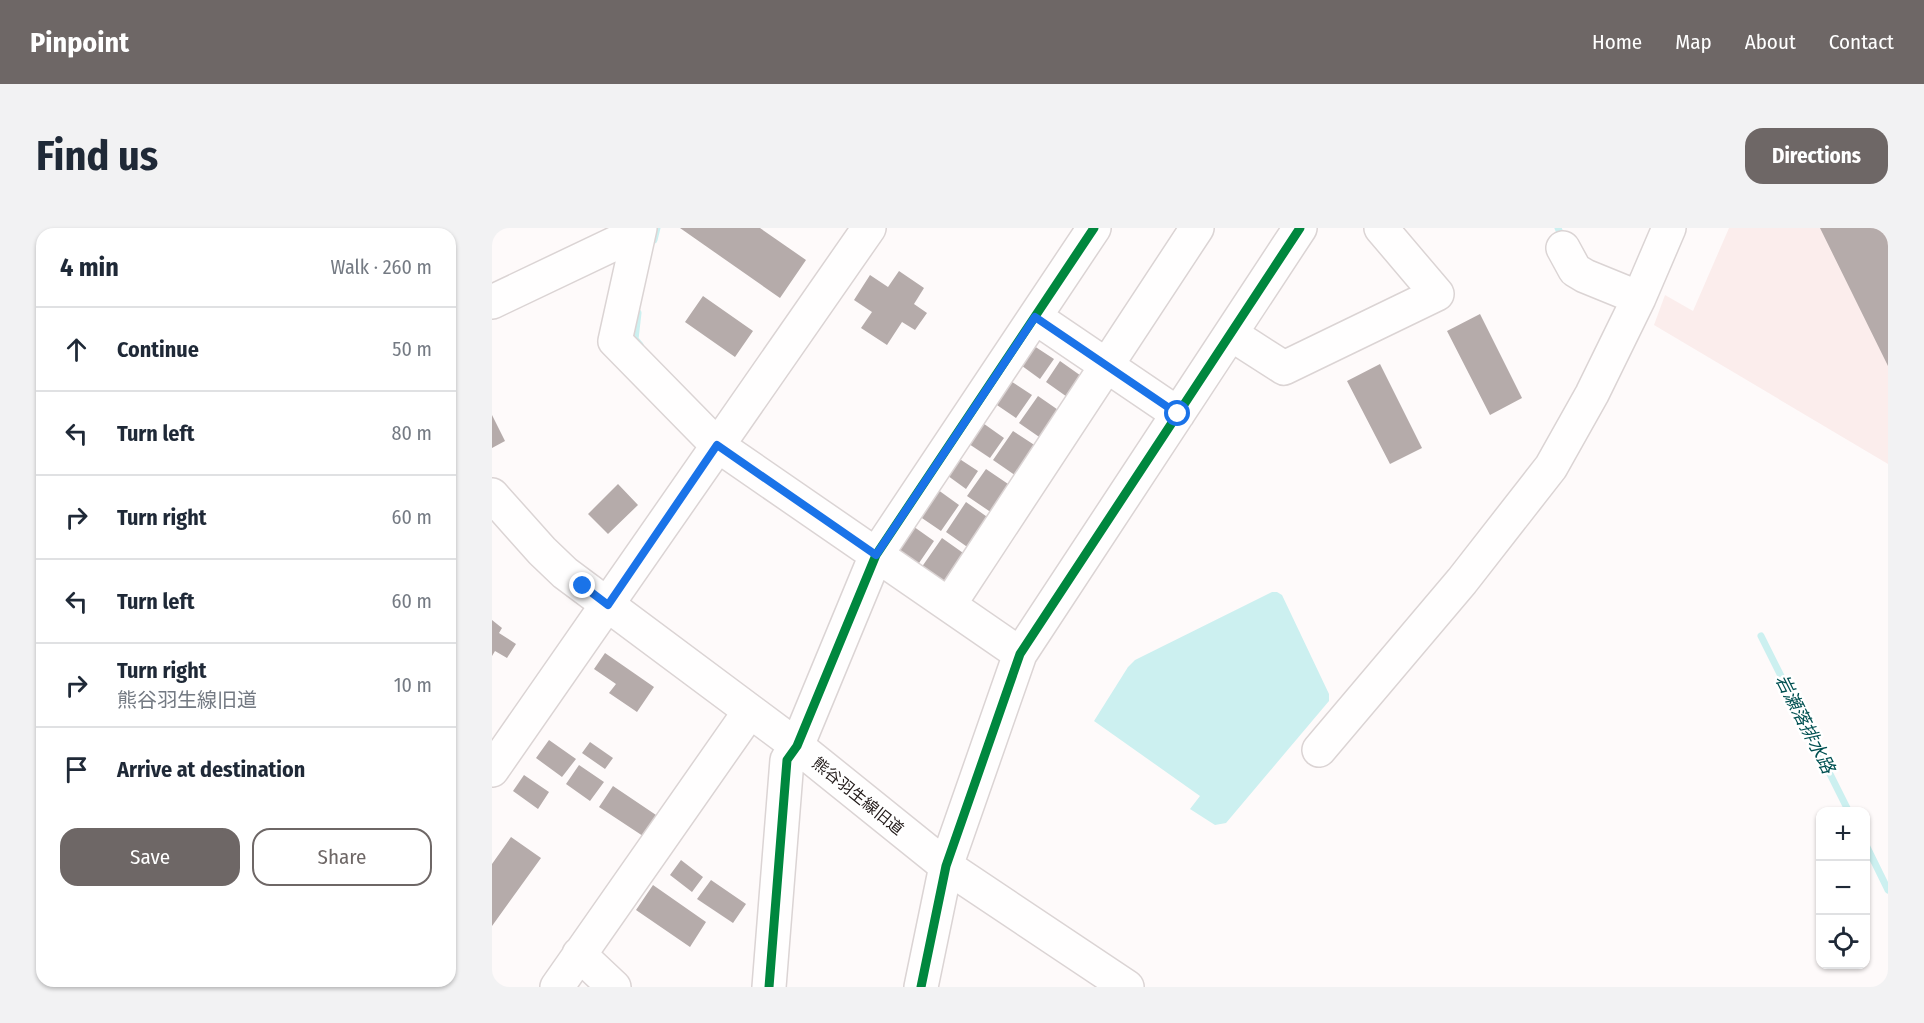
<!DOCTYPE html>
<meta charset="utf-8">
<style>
:root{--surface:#fff;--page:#f2f2f3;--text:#1f2937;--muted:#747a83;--line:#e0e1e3;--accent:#6e6766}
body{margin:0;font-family:"Fira Sans Condensed","Noto Sans JP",sans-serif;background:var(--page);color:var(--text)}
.controls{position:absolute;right:18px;bottom:18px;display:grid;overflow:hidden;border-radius:12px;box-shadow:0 2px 4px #0004}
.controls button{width:54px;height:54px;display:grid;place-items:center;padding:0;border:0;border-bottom:2px solid var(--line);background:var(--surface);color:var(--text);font:30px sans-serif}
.stop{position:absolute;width:18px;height:18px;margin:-14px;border:4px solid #1a73e8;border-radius:50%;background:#fff}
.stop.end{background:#1a73e8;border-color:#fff;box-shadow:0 2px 6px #0008}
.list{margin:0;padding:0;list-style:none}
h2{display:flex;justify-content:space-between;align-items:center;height:78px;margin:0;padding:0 24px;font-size:26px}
h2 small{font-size:20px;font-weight:400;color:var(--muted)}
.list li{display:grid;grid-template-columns:39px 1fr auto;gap:18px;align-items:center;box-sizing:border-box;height:84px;padding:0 24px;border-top:2px solid var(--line)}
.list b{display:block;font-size:22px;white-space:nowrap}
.list p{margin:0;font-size:20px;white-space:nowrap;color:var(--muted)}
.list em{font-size:20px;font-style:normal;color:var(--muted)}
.actions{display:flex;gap:12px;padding:18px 24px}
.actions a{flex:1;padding:14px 0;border:2px solid var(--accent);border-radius:18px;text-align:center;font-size:21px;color:var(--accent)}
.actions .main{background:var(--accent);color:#fff}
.icon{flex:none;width:33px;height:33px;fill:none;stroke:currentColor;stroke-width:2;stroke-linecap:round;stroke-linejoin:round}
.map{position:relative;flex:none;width:1396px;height:759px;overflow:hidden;border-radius:18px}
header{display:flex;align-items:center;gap:36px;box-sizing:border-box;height:84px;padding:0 30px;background:var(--accent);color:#fff}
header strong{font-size:28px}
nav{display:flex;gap:33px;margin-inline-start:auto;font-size:21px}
.intro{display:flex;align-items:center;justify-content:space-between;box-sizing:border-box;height:144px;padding:0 36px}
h1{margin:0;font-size:42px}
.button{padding:15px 27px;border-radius:18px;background:var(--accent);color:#fff;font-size:21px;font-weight:700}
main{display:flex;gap:36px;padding:0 36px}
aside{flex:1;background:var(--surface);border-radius:18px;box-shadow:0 2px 4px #0004}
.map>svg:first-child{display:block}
.built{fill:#fbedec}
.water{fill:#ccf0f0}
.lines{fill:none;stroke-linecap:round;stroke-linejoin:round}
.stream{stroke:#ccf0f0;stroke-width:7}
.building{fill:#b5abaa}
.minor-casing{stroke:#dbd4d4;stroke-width:36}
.minor{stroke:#fffefe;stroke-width:33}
.cycleway-casing{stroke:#fff;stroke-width:13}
.cycleway{stroke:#00873e;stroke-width:9}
.route{stroke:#1a73e8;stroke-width:8}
.labels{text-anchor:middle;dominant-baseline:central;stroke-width:5;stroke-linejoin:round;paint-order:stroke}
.street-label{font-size:16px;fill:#201817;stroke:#fff}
.water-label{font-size:18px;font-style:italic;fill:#005051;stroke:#fff}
</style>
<header>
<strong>Pinpoint</strong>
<nav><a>Home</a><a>Map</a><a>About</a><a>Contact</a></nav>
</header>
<div class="intro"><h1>Find us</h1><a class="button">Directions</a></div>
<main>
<aside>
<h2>4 min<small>Walk · 260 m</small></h2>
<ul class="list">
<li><svg class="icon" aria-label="ahead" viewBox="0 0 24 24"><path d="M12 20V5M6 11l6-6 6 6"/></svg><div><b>Continue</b></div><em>50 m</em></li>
<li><svg class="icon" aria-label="left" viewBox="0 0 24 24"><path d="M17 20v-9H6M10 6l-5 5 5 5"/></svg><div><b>Turn left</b></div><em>80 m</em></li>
<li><svg class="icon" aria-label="right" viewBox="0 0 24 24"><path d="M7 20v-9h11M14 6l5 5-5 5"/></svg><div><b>Turn right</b></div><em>60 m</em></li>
<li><svg class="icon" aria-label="left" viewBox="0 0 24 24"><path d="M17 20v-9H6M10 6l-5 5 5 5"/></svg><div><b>Turn left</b></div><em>60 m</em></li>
<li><svg class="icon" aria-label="right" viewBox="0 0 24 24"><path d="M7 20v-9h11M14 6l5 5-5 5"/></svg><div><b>Turn right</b><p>熊谷羽生線旧道</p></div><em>10 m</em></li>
<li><svg class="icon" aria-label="arrive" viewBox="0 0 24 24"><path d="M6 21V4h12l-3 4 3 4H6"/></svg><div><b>Arrive at destination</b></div></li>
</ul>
<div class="actions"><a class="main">Save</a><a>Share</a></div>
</aside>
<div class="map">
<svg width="1396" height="759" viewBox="0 0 1396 759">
<rect width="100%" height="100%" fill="#fefafa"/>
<path class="built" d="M1237 0H1396V236L1162 97 1173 67 1201 83Z"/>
<path class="water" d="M780 364H785L790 367 837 466V473L734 595 723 597 698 581 708 568 602 493 636 439 643 432Z"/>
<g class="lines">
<path class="stream" d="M1066 0 1071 12
M162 12 165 0
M146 85 143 111 148 117
M1269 408 1357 584
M1374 617 1396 662"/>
</g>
<path class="building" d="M188 0H268L314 32 288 70Z
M1328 0H1396V138Z
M407 43 432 60 422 76 435 85 423 102 410 94 395 117 369 100 380 84 362 72 378 47 396 59Z
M211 68 261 103 243 129 193 94Z
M988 86 1030 170 998 187 955 103Z
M539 116 562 131 548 151 526 135Z
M568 133 592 150 578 171 554 154Z
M888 136 930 220 898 236 855 153Z
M514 150 540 167 524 190 499 173Z
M546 168 572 186 553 213 527 195Z
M0 187 13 213 0 220Z
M488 193 512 210 498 230 474 214Z
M521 203 547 220 527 250 501 232Z
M463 228 486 243 474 261 452 245Z
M494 241 522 260 503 287 475 268Z
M126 256 146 277 116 306 96 286Z
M442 259 467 277 449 303 424 286Z
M474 274 501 293 481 323 454 304Z
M418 296 442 313 425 338 401 321Z
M450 310 474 327 451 360 427 343Z
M0 392 10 400 7 405 24 416 15 430 3 423 0 428Z
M113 425 162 459 145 484 117 465 124 456 102 441Z
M57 512 84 531 70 549 44 530Z
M98 514 121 530 113 541 90 525Z
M87 537 112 554 98 573 74 556Z
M32 547 57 564 46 581 21 563Z
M121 558 167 589 154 610 107 579Z
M19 609 49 630 0 698V636Z
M189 632 211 649 200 664 178 647Z
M219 652 254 676 241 695 205 671Z
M161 657 214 694 198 719 144 682Z"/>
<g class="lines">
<g class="minor-casing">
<path id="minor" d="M148 0 123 113 225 217 528 426
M1071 20 1083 42 1093 48 1147 70
M0 74 147 4
M543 89 686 186
M739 106 792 140 945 66 889 0
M0 267 50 323 73 345 305 518 454 638 635 759
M457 377 705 0
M827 522 970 353 1059 239 1100 166 1147 70 1177 0
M0 542 377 0
M87 726 122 759
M65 759 258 483
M277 759 295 532 305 518 384 327 602 0
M429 759 454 638 528 426 808 0"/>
</g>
<use href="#minor" class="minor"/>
<g class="cycleway-casing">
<path id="cycleway" d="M277 759 295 532 305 518 384 327 602 0
M429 759 454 638 528 426 808 0"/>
</g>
<use href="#cycleway" class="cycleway"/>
</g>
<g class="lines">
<path class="route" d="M91 358 116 377 225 217 384 327 543 89 686 186"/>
</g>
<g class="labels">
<g class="street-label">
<text transform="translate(366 568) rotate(39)">熊谷羽生線旧道</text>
</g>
<g class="water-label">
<text transform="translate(1313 496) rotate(63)">岩瀬落排水路</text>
</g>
</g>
</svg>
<div class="controls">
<button>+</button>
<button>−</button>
<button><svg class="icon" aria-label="locate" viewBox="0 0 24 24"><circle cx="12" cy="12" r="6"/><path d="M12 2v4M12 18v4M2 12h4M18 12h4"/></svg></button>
</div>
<div class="stop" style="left:686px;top:186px"></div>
<div class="stop end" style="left:91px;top:358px"></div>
</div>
</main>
